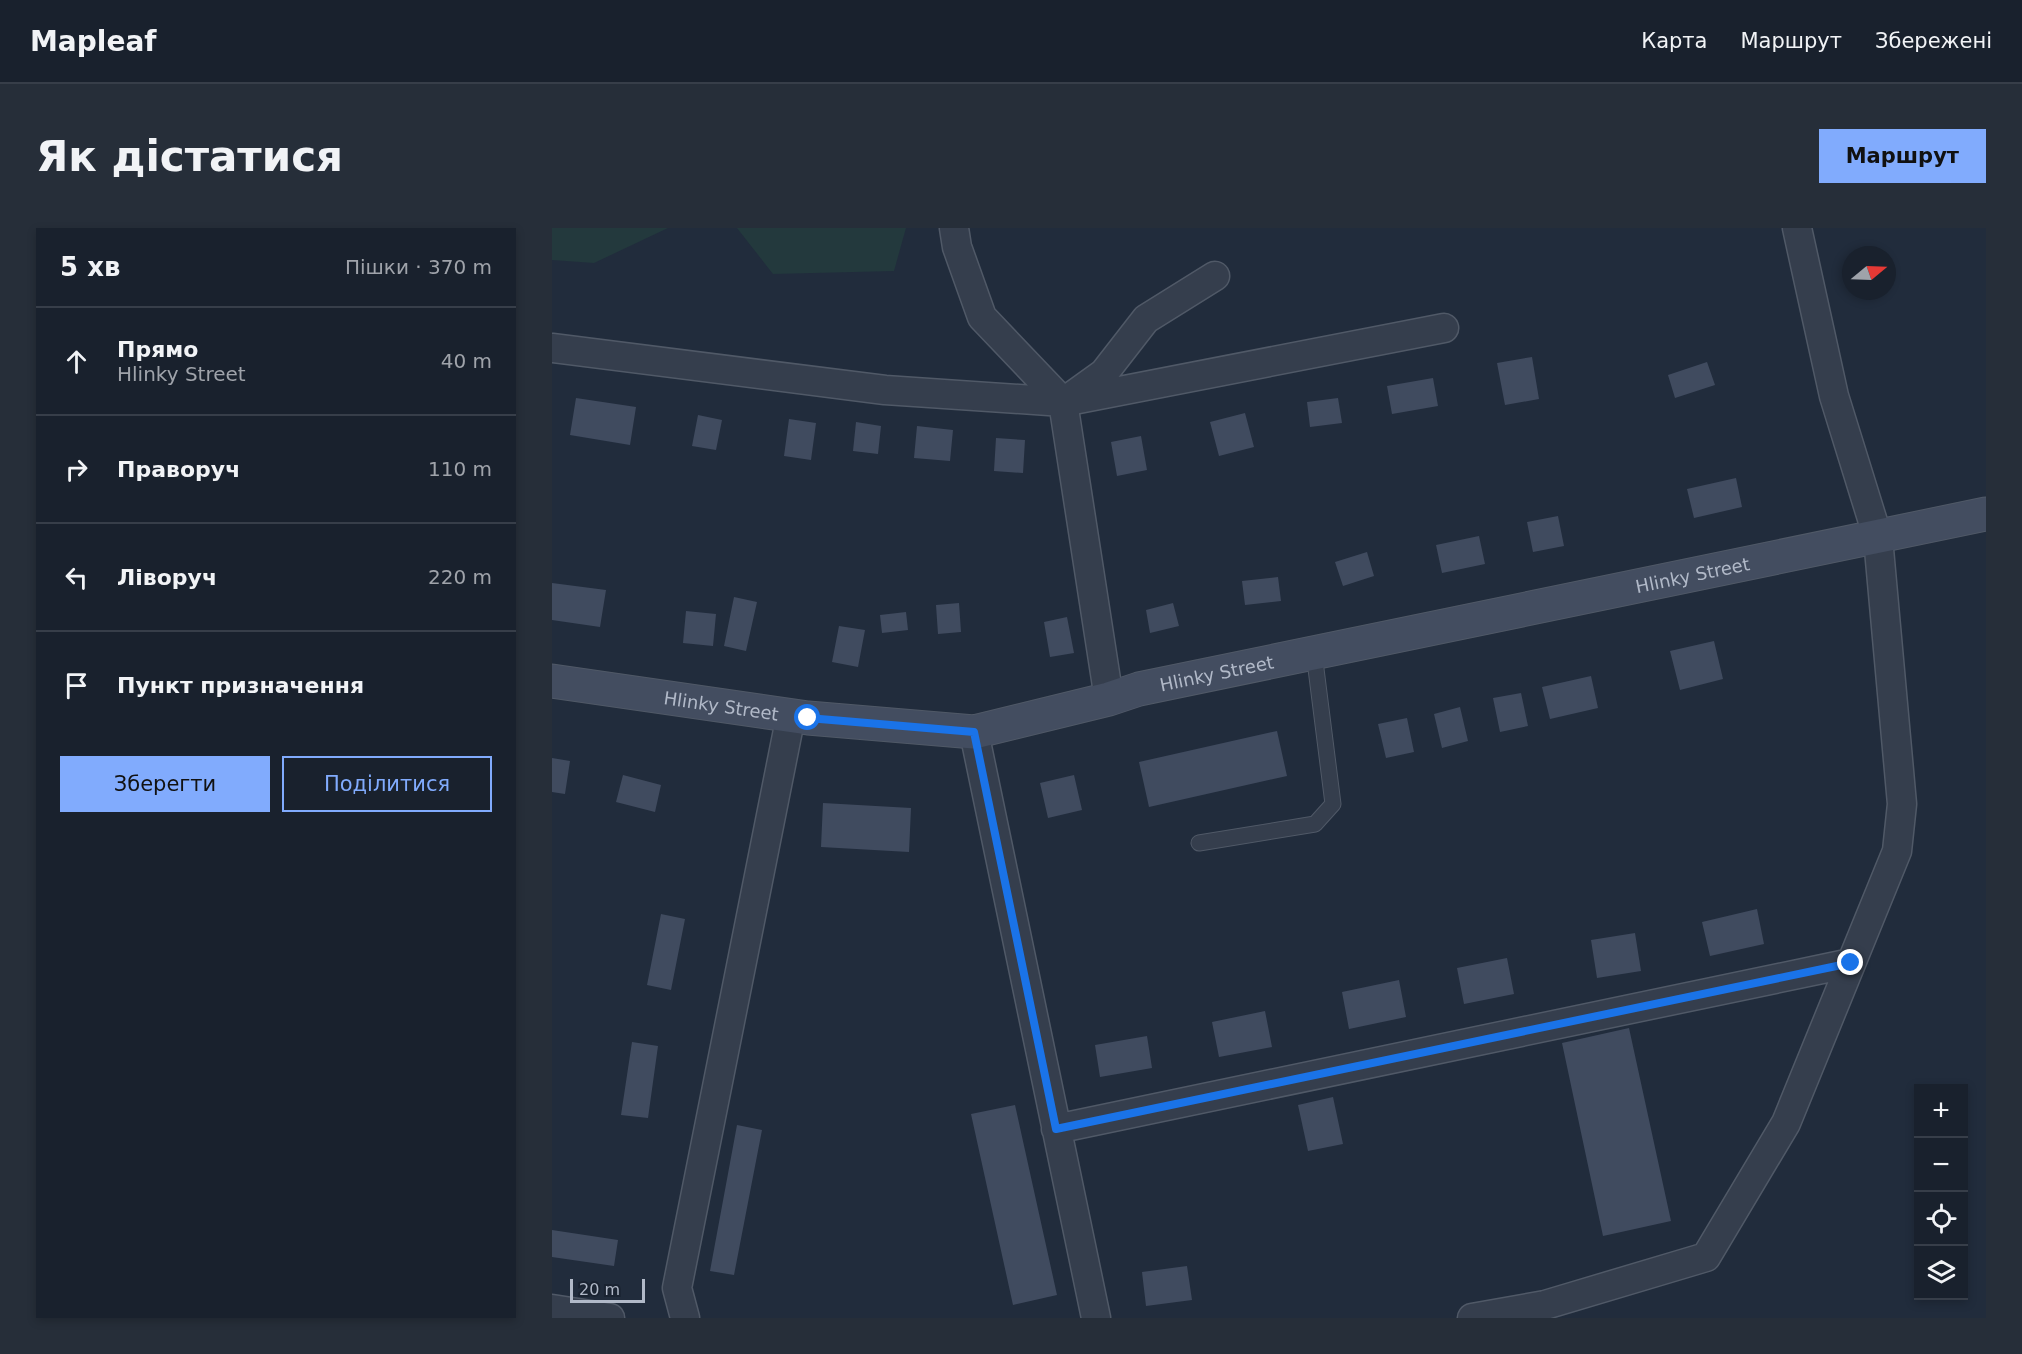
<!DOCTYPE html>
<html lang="uk">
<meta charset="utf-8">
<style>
:root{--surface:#19212d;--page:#262e39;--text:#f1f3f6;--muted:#9fa3aa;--line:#373e49;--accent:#81abfd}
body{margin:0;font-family:"DejaVu Sans",sans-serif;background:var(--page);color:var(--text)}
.controls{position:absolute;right:18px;bottom:18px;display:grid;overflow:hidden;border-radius:0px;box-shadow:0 3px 9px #0003}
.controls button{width:54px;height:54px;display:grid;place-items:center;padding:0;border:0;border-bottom:2px solid var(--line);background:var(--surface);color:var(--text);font:30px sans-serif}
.compass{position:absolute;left:1290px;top:18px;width:54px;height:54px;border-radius:50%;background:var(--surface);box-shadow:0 3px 9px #0003;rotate:71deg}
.scale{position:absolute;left:18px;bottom:15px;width:75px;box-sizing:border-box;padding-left:6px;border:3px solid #b1b9c8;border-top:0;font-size:16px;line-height:21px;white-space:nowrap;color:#b1b9c8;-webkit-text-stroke:4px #1a2331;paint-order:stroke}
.stop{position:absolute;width:18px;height:18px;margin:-14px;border:4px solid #1a73e8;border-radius:50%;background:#fff}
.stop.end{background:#1a73e8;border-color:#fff;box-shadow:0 2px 6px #0008}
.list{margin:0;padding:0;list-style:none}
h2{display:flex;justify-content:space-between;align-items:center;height:78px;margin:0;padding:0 24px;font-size:26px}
h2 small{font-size:20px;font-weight:400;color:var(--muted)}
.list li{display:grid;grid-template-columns:39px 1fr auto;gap:18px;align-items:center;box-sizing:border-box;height:108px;padding:0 24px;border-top:2px solid var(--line)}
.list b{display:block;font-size:22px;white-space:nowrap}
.list p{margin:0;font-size:20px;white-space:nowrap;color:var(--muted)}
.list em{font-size:20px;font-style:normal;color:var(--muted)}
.actions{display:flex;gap:12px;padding:18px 24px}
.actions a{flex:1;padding:14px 0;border:2px solid var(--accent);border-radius:0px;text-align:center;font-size:21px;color:var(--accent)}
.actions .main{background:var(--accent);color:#111}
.icon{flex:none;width:33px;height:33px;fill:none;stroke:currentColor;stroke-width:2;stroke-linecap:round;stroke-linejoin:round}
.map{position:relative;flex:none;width:1434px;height:1090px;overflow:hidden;border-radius:0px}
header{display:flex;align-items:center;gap:36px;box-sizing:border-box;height:84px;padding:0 30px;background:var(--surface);border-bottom:2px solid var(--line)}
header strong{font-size:28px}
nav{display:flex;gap:33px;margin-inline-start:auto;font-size:21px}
.intro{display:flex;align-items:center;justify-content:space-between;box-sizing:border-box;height:144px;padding:0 36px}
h1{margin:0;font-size:42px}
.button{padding:15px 27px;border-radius:0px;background:var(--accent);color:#111;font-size:21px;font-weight:700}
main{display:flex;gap:36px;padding:0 36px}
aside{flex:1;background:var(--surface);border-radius:0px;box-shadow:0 3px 9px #0003}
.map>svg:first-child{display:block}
.green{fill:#23393d}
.building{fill:#404b5f}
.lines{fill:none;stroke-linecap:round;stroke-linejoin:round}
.lane-casing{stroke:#505967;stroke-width:17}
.street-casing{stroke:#505967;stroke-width:31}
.secondary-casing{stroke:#505967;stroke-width:35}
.lane{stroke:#353e4d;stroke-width:15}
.street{stroke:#353e4d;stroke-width:28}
.secondary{stroke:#434d60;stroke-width:33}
.route{stroke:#1a73e8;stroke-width:8}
.labels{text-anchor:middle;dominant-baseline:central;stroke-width:5;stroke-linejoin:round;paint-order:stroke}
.street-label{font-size:18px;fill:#b1b9c8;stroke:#1a2331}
</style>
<header>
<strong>Mapleaf</strong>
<nav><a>Карта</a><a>Маршрут</a><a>Збережені</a></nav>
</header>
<div class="intro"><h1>Як дістатися</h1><a class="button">Маршрут</a></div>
<main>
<aside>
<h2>5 хв<small>Пішки · 370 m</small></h2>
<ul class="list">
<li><svg class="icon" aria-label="ahead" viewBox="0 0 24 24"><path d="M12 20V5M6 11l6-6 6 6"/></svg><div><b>Прямо</b><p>Hlinky Street</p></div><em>40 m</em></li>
<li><svg class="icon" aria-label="right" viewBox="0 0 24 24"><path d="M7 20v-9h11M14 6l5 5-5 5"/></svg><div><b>Праворуч</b></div><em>110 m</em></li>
<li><svg class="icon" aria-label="left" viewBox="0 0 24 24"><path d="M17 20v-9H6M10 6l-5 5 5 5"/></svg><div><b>Ліворуч</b></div><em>220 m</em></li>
<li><svg class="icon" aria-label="arrive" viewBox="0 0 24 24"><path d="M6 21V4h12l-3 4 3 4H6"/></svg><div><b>Пункт призначення</b></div></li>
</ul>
<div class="actions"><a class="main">Зберегти</a><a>Поділитися</a></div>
</aside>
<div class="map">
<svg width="1434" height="1090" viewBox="0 0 1434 1090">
<rect width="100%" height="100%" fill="#212c3c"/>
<path class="green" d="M0 0H116L42 35 0 32Z
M185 0H354L342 43 221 46Z"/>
<path class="building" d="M980 129 987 171 953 177 945 135Z
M1155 134 1163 157 1123 170 1116 147Z
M881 150 886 178 840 186 835 158Z
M24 170 84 179 78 217 18 207Z
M786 170 790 195 758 199 755 174Z
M693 185 702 219 667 228 658 194Z
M146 187 170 192 164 222 140 218Z
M237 191 264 195 259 232 232 228Z
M304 194 329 198 326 226 301 223Z
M365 198 401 202 398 233 362 230Z
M589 208 595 242 565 248 559 214Z
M444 210 473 212 471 245 442 243Z
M1184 250 1190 279 1142 290 1135 261Z
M1006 288 1012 318 981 324 975 294Z
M927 308 933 336 890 345 884 317Z
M815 324 822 348 791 358 783 334Z
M726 349 729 373 693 377 690 353Z
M0 355 54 362 48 399 0 392Z
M182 369 205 374 194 423 172 418Z
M407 375 409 404 386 406 384 377Z
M621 375 627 398 598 405 594 382Z
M134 383 164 386 161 418 131 415Z
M354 384 356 402 330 405 328 387Z
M515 389 522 425 498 429 492 394Z
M287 398 313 402 306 439 280 434Z
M1162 413 1171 451 1128 462 1118 423Z
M1039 448 1046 480 998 491 990 459Z
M969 465 976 498 948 504 941 470Z
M908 479 916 513 890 520 882 486Z
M855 490 862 524 834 530 826 496Z
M725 503 735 548 597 579 587 534Z
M0 530 18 533 13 566 0 564Z
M71 547 109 557 103 584 64 574Z
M522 547 530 582 496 590 488 555Z
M271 575 359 580 357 624 269 619Z
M1205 681 1212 716 1158 728 1150 694Z
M109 686 133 691 119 762 95 757Z
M1083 705 1089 743 1045 750 1039 712Z
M955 730 962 766 912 776 905 740Z
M847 752 854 789 797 801 790 764Z
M713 783 720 819 667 829 660 794Z
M1077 800 1119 993 1051 1008 1010 815Z
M595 808 600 840 548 849 543 817Z
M80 814 106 818 96 890 69 887Z
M781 869 791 916 756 923 746 877Z
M463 877 505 1067 461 1077 419 886Z
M185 897 210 902 182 1047 158 1043Z
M0 1002 66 1012 62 1038 0 1029Z
M635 1038 640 1072 594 1078 590 1044Z"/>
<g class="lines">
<g class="lane-casing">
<path id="lane" d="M647 615 763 596 781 576 762 425"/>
</g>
<g class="street-casing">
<path id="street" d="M402 0 405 19 430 89 511 174 557 471
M0 120 333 162 511 174 892 100
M520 168 552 145 594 91 663 48
M422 504 544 1090
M504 901 1299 735
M0 1081 58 1090
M133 1090 125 1060 239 487
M920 1090 993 1077 1154 1029 1234 895 1345 623 1350 576 1326 310 1282 168 1245 0"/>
</g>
<g class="secondary-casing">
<g id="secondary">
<path id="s1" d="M0 453 256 490 422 504 557 471 587 461 1434 286"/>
</g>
</g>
<use href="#lane" class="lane"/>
<use href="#street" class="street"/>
<use href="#secondary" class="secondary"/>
</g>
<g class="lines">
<path class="route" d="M256 490 422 504 504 901 1299 735"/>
</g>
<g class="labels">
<g class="street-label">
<text stroke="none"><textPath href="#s1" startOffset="1161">Hlinky Street</textPath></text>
<text stroke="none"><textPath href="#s1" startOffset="675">Hlinky Street</textPath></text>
<text stroke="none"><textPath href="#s1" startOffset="171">Hlinky Street</textPath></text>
</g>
</g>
</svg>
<div class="controls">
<button>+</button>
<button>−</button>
<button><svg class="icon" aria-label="locate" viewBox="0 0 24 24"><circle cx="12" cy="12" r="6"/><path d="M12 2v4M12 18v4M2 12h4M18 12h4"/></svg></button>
<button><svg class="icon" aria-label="layers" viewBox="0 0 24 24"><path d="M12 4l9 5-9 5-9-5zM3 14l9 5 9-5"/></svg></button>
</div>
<svg class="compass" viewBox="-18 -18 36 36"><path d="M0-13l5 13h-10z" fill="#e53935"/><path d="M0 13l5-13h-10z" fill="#9fa3aa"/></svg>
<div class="scale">20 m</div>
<div class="stop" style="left:256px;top:490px"></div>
<div class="stop end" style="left:1299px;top:735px"></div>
</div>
</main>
